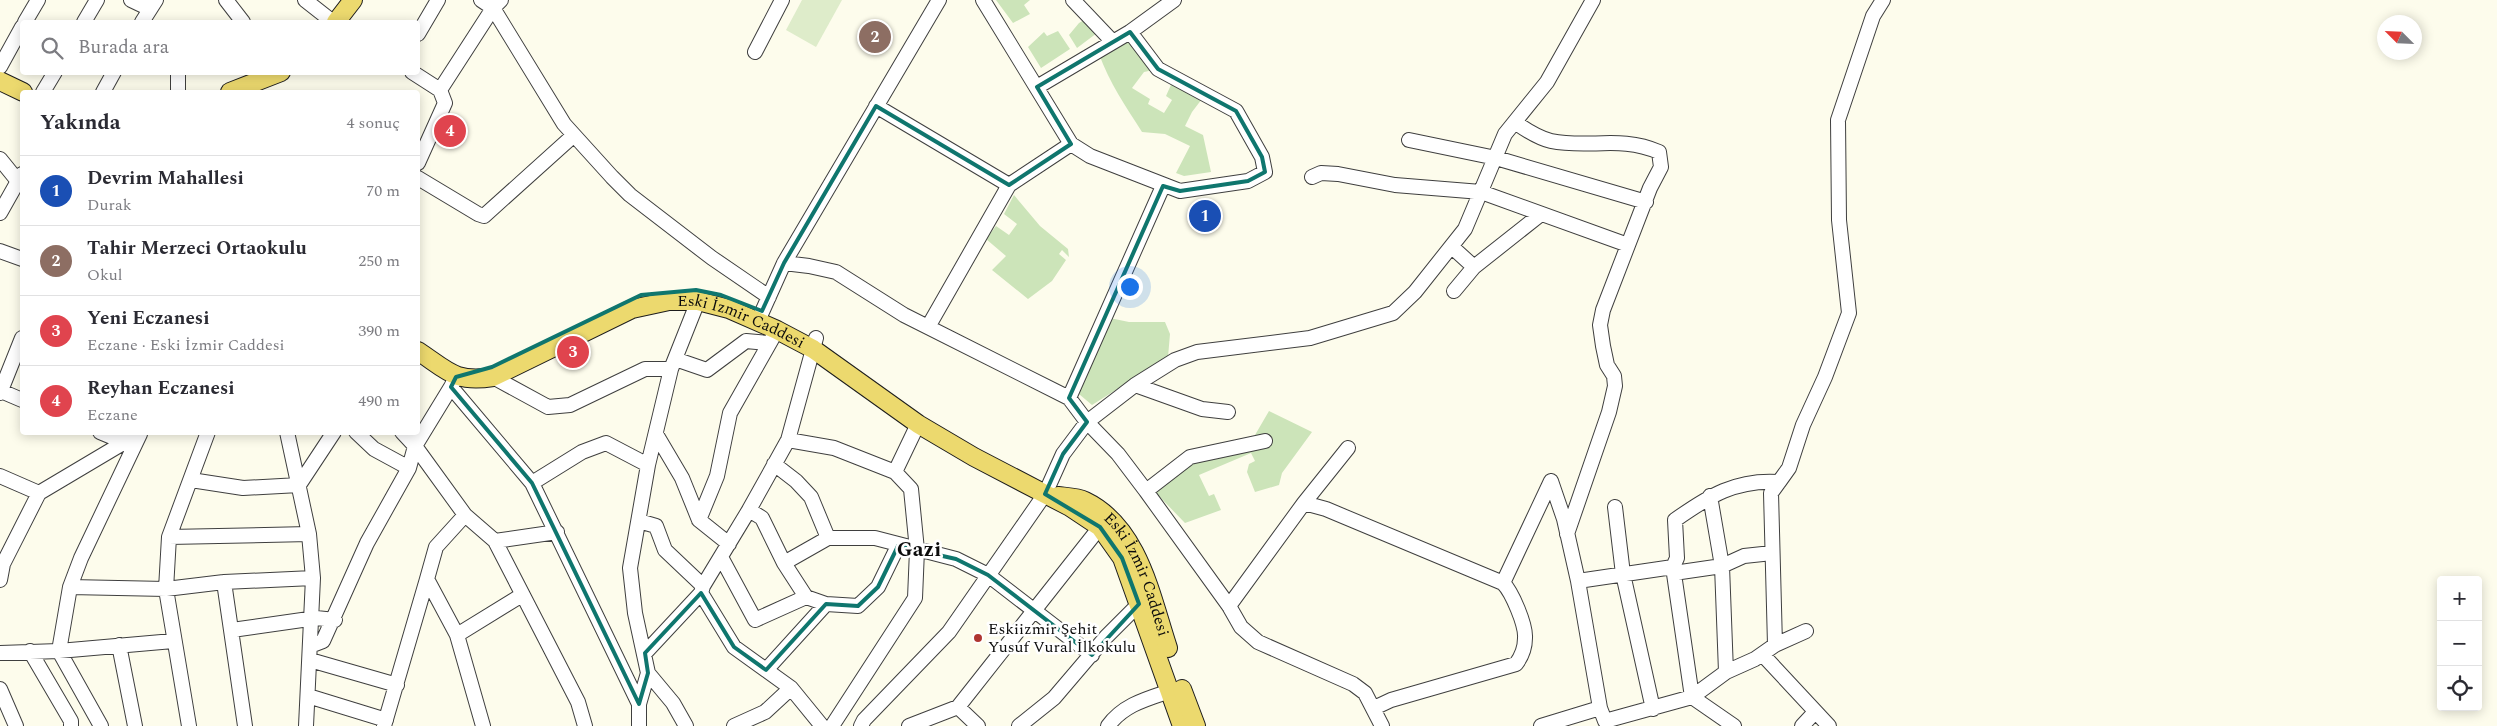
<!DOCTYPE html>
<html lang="tr">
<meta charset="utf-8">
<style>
:root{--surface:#fff;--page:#f2f2f3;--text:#2b2b33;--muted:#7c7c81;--line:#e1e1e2;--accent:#2563eb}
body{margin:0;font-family:Spectral,serif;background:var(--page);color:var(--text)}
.controls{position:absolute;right:15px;bottom:15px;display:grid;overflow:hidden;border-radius:5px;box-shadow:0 2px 12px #0003}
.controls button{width:45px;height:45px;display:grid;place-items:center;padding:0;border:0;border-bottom:1px solid var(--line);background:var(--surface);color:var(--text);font:25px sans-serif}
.compass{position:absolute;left:2377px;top:15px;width:45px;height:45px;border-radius:50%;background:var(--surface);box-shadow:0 2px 12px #0003;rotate:294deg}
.you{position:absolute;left:1129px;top:286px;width:18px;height:18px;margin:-12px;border:4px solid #fff;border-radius:50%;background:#1a73e8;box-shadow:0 0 0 8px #1a73e833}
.badge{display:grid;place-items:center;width:32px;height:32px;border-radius:50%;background:var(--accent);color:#fff;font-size:16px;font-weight:700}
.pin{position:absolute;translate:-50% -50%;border:2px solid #fff;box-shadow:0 1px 5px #0006}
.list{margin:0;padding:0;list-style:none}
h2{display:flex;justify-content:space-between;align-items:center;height:65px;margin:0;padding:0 20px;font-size:21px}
h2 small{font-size:16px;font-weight:400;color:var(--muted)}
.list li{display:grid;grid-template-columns:32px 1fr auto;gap:15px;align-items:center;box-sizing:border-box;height:70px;padding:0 20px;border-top:1px solid var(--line)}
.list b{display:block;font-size:19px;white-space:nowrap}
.list p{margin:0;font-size:16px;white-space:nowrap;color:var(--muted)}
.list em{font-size:16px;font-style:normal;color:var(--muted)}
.icon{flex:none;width:28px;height:28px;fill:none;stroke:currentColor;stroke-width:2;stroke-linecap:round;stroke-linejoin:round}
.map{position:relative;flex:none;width:2497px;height:726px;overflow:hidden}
.search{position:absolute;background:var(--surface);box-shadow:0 2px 12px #0003;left:20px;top:20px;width:400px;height:55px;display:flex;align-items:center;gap:12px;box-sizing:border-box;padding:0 18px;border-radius:5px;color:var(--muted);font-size:19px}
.panel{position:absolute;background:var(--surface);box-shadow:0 2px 12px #0003;left:20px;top:90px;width:400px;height:345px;border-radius:5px}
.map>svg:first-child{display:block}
.green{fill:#cce4b9}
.pitch{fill:#deecca}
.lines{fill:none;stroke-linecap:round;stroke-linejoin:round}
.minor-casing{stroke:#3f3f3f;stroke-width:16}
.major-casing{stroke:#1d1d1d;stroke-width:20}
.minor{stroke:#fff;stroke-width:14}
.major{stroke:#ecd96e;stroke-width:18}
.marked{fill:none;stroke:#0f766e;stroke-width:4;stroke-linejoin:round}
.poi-dot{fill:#af3631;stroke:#fff;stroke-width:2}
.labels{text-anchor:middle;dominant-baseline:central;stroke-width:5;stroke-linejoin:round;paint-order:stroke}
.street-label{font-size:16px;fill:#0c0c0c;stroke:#fff}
.poi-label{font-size:16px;fill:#0c0c0c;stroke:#fff;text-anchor:start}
.district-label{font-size:21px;font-weight:bold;fill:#0c0c0c;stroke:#fff}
</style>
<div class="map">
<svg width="2497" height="726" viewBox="0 0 2497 726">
<rect width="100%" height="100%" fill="#fdfcec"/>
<path class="green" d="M996 0H1030L1024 5 1030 14 1013 23Z
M1089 17 1101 30 1077 48 1069 35 1079 23Z
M1058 31 1070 49 1041 68 1028 47 1044 32 1047 36Z
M1130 32 1158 69 1144 72 1132 88 1150 99 1148 104 1164 113 1172 100 1166 96 1174 78 1205 95 1192 112 1185 126 1203 135 1211 172 1184 176 1176 173 1190 146 1165 134 1142 132C1126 107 1109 82 1099 54Z
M1014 195 1040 226 1068 249 1069 257 1062 250 1059 254 1066 260 1052 281 1028 299 992 270 1006 256 986 239 996 226 1009 235 1017 224 1004 214Z
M1105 317 1129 322H1165L1170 334 1168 357 1092 405 1073 389Z
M1269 411 1312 432 1282 473 1279 485 1255 492 1247 472 1249 464 1255 461 1251 453 1199 475 1209 496 1214 494 1221 510 1185 523 1155 492 1190 457 1264 440 1255 435Z"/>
<path class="pitch" d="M802 0H842L816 47 786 30Z"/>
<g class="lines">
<g class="minor-casing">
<path id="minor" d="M131 0 150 9
M226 0 243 22
M305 0 333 22
M501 0 493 8 564 124 612 177 630 195 712 258 769 297
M983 0 1071 144
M1073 0 1113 42
M25 22 38 0
M84 22 97 0
M142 22 156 0
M418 34 438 0
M755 52 782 0
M0 67 22 27
M178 72V92
M412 72 440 90 445 103 418 163
M1037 87 1130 32 1174 0
M440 90 493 8 481 0
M43 92 55 72
M103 92 114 72
M876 106 1009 185
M1516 123C1526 130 1538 138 1551 141 1589 149 1620 135 1659 152L1661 167 1650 188 1603 310 1600 325 1603 346 1607 365 1614 376 1615 386 1609 412 1567 534
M1409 140 1496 158 1646 202
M0 159 17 180
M1312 177 1321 173 1338 174 1395 185 1481 192 1628 245
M418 178 478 214 484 216 574 135
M0 213 22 174
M1452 247 1474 267
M0 251 22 259
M784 263 809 266 836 272 904 315 1069 398 1087 422 1118 454 1146 491 1229 606 1241 627 1258 642 1353 684 1365 693 1382 726
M1454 291 1474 267 1541 214
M758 321 784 263 939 0
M928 327 1009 185 1071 144 1090 156 1180 191 1248 181 1265 172 1262 157 1236 111 1158 69 1130 32
M675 359 707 370 746 341 768 343
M456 377 451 387 532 483 639 704
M493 377 548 407 570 405 645 369H671
M1135 385 1202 409 1228 412
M1 391 22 400
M0 393 22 338
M1069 398 1163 186
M100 432 124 442
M287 432 309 534 313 578 306 726
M356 432 374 449 409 468
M402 432 415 446 465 515 436 547 427 579 457 635 483 726
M656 434 682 478 699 520
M788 440 834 448 895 472
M774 464 796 481 811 497 828 538
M0 476 39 493
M191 480 243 488 299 485 334 432
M1551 481 1564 519 1578 581 1600 708
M532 483 582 452 606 443 648 465
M1146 491 1190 457 1265 441
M1710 496 1722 566 1726 672
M1304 503 1326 509 1503 583C1512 592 1526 625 1525 638 1525 649 1522 656 1516 664L1391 700 1374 708
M1615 507 1623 574 1653 709
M749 510 762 518 784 563 806 597 826 604 858 606 878 587 898 546
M465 515 495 541 578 702 585 726
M639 521 656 526 665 550 703 586
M169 537 309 534
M495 541 557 532
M729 544 699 520 717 476 730 413 777 330
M721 557 755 620 806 597
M784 563 828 538H875L956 559 988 575 1092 655
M1674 573 1722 566 1744 556 1772 553
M0 580 3 564 39 493 140 433
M1578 581 1673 567
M224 582 245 726
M1503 583 1551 481
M70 587 166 589 224 582 313 578
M701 593 734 647 791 688 822 726
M1229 606 1304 503 1348 448
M232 630 316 618 335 620
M457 635 522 595
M119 645 135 726
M1775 645 1771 493 1779 482
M310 646 323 641 367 543 409 468 415 446 451 387
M30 651 71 721V726
M0 653 59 651 173 641
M645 653 701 593 703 586 749 510 788 440 816 338
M1762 654 1829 726
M310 660 397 685
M766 670 826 604
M648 673 673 703 686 726
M0 689 16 726
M308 696 386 720
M958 707 1100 527
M101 726 59 651 70 587 81 558 140 434
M189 726 166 589 169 537 208 432
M384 726 427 579
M639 726V704L648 673 635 613 630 568 648 465 671 369 698 301
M734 726 765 712 791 688
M832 726 915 598 917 550 911 489 895 472 918 424
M861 726 864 720 949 632 1045 494 1063 454 1087 422 1135 385 1175 360 1197 352 1310 338 1393 313 1415 292 1465 229 1505 134 1547 82 1593 0
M909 726 958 707 978 726
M1019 726 1054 698 1106 637 1139 604
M1108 726C1123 705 1146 699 1170 691
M1541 726 1600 708 1605 721 1692 697 1726 672 1755 659 1775 645 1806 631
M1734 726 1692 697 1673 567 1677 558 1675 520C1709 496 1736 479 1779 482L1789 468 1803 425 1825 377 1849 313 1839 220 1838 120 1873 16 1883 0
M1802 726 1815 712"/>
</g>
<g class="major-casing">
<g id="major">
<path d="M336 22 353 0"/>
<path d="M0 81 23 92"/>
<path d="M230 92 281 72"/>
<path id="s1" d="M418 351C448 371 455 383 493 377L632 309 669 301H698L729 309 777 330 813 349 918 424 974 457 1070 507 1100 527 1122 558 1182 726"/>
<path id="s2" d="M1058 496C1066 497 1077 497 1085 501 1139 527 1151 597 1168 648"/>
<path d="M1182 689 1196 726"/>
</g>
</g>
<use href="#minor" class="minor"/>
<use href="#major" class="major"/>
</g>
<path class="marked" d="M1130 32 1158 69 1236 111 1262 157 1265 172 1248 181 1180 191 1163 186 1069 398 1087 422 1063 454 1045 494 1100 527 1122 558 1139 604 1092 655 988 575 956 559 898 546 878 587 858 606 826 604 766 670 734 647 701 593 645 653 648 673 639 704 532 483 451 387 456 377 492 367 641 295 696 290 721 295 762 311 784 263 876 106 1009 185 1071 144 1037 87Z"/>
<circle class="poi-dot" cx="978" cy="638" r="5"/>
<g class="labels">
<g class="street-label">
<text stroke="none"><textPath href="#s1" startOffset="351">Eski İzmir Caddesi</textPath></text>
<text stroke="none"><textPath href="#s2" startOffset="121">Eski İzmir Caddesi</textPath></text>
</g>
<g class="poi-label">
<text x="988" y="629">Eskiizmir Şehit<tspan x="988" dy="18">Yusuf Vural İlkokulu</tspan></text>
</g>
<g class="district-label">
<text x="919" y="550">Gazi</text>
</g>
</g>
</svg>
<div class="controls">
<button>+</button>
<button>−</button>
<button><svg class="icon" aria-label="locate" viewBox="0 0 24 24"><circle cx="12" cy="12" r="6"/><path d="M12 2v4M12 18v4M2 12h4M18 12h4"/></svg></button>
</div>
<svg class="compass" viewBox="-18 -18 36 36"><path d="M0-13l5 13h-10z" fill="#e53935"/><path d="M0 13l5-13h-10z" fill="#7c7c81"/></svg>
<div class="you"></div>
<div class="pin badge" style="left:1205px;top:216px;background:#1a4fb4">1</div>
<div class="pin badge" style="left:875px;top:37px;background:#8d6e63">2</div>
<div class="pin badge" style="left:573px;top:352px;background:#e0444e">3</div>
<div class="pin badge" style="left:450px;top:131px;background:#e0444e">4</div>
<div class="search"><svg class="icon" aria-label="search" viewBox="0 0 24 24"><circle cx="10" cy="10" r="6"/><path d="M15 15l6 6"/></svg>Burada ara</div>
<section class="panel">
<h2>Yakında<small>4 sonuç</small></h2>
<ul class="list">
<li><span class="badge" style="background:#1a4fb4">1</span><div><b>Devrim Mahallesi</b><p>Durak</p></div><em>70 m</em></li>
<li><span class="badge" style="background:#8d6e63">2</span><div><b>Tahir Merzeci Ortaokulu</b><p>Okul</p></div><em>250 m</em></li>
<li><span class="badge" style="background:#e0444e">3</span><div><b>Yeni Eczanesi</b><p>Eczane · Eski İzmir Caddesi</p></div><em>390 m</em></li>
<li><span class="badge" style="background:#e0444e">4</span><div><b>Reyhan Eczanesi</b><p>Eczane</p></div><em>490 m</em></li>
</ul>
</section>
</div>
